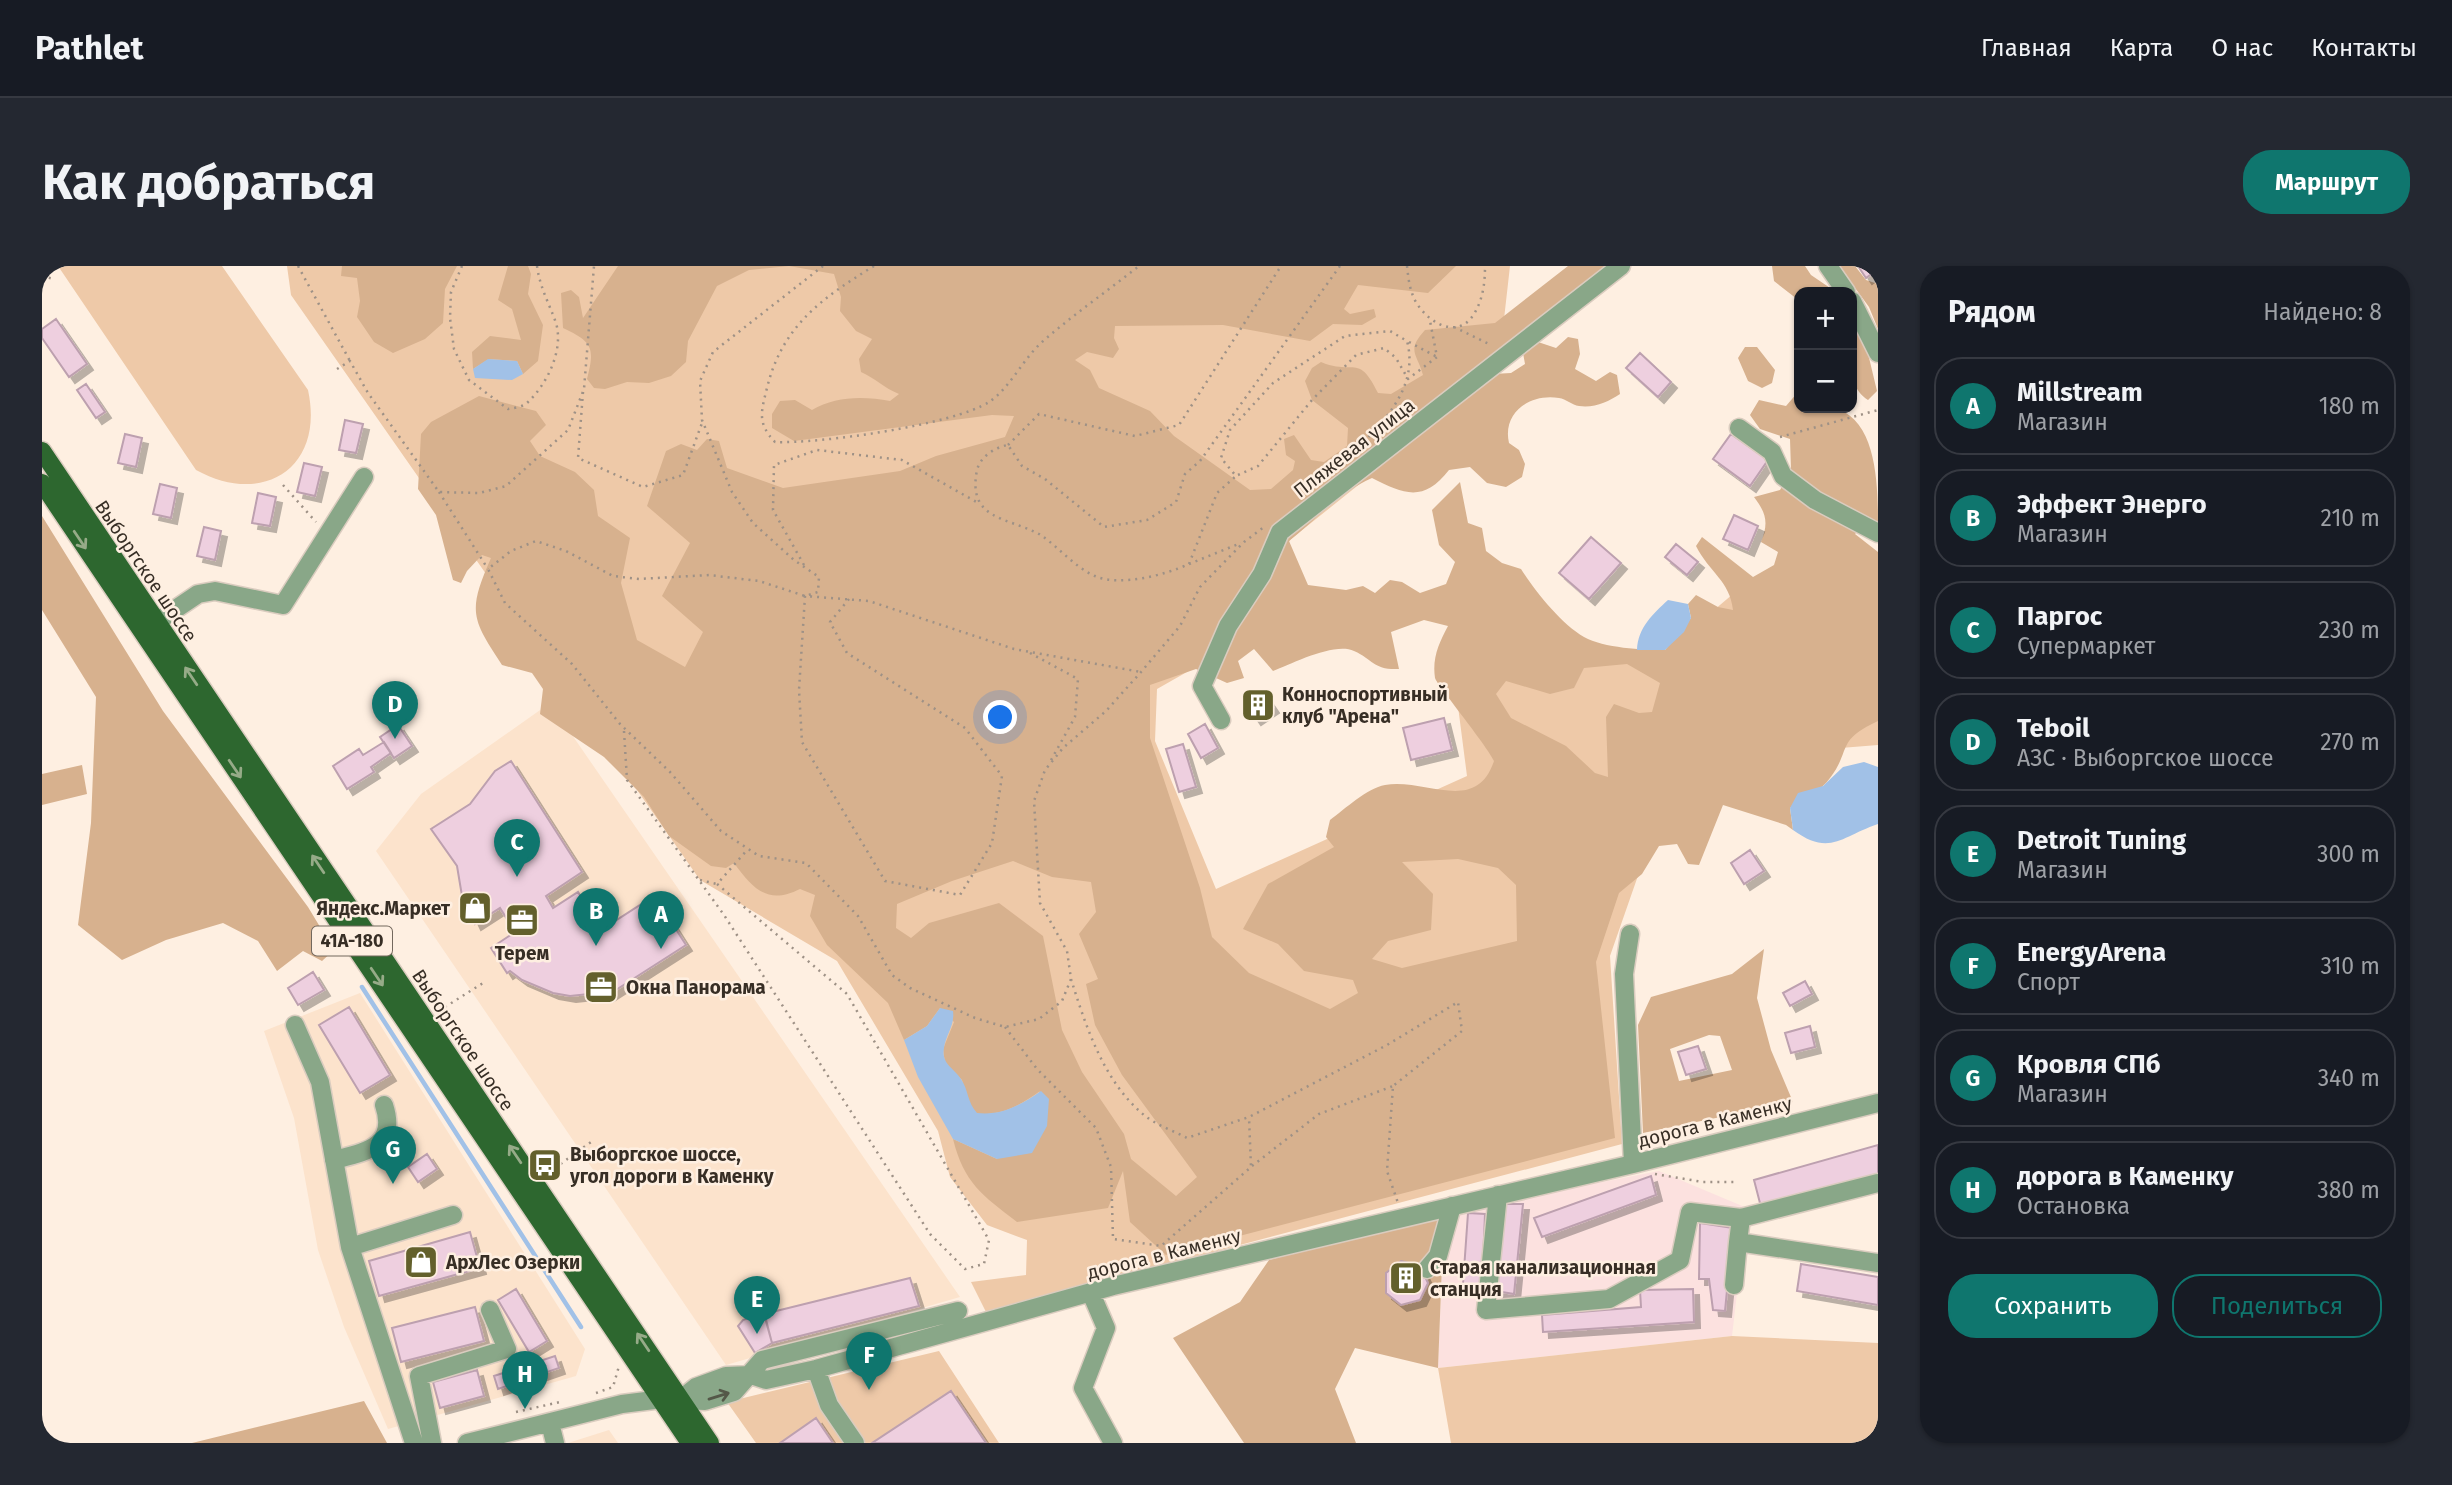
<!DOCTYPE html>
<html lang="ru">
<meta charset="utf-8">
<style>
:root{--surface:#171b24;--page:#242831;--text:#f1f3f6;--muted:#9ea1a6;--line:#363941;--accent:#0f766e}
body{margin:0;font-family:"Fira Sans",sans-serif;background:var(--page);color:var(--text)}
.controls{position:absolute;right:21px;top:21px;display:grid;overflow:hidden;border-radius:14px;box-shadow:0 2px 5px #0004}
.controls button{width:63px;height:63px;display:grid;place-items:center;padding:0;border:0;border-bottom:2px solid var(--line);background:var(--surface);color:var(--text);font:35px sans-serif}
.you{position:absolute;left:959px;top:452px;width:24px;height:24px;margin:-18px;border:5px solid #fff;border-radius:50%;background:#1a73e8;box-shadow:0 0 0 10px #1a73e833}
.badge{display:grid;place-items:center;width:46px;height:46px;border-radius:50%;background:var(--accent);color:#fff;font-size:23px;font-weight:700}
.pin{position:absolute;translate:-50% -58px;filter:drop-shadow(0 2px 4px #0008)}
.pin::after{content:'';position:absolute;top:37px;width:24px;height:21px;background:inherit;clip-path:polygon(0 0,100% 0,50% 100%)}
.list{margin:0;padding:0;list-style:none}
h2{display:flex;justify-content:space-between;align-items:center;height:91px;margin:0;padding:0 28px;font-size:30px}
h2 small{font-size:23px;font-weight:400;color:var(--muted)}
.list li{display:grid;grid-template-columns:46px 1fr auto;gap:21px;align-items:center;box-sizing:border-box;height:98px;margin:0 14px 14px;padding:0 14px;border:2px solid var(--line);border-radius:28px}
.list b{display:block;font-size:26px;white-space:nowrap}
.list p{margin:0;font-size:23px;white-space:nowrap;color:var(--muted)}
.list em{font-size:23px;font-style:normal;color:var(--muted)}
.actions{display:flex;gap:14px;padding:21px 28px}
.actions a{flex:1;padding:16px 0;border:2px solid var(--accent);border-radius:28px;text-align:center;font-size:24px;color:var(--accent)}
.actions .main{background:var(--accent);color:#fff}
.map{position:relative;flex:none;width:1836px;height:1177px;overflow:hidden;border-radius:28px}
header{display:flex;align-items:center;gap:42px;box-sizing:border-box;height:98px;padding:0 35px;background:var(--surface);border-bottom:2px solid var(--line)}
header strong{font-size:33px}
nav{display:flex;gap:38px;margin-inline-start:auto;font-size:24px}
.intro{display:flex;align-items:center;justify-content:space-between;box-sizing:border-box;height:168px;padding:0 42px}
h1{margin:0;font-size:49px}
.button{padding:18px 32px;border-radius:28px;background:var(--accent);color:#fff;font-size:24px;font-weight:700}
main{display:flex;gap:42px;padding:0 42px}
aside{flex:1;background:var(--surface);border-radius:28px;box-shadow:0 2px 5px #0004}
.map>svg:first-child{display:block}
.built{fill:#fce3cc}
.industrial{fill:#fce1df}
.green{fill:#eec9a8}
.forest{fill:#d7b18e;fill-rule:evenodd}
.water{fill:#a1c1e7}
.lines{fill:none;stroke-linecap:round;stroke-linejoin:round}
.stream{stroke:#a1c1e7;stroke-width:4.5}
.building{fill:#eecfdf;stroke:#bda0af;stroke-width:2;filter:url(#shadow)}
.minor-casing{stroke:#daccbf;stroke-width:21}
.major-casing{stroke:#daccbf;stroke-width:21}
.path{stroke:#9e9186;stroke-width:2.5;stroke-dasharray:2 5;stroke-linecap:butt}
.minor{stroke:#89a788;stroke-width:18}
.major{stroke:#2d672f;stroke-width:18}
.oneway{stroke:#96ab88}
.oneway2{stroke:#545848}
.labels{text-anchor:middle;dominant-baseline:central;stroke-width:5;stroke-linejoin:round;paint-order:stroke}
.shield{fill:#feefe1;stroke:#73685d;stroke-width:2}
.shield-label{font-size:18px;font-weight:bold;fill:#372e25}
.street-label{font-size:19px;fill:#372e25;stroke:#feefe1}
.poi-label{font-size:19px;font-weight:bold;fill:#372e25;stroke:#feefe1;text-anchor:start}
</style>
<header>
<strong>Pathlet</strong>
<nav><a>Главная</a><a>Карта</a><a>О нас</a><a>Контакты</a></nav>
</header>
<div class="intro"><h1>Как добраться</h1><a class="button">Маршрут</a></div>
<main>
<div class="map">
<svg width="1836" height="1177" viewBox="0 0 1836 1177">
<defs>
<filter id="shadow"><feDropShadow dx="6" dy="6" stdDeviation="0" flood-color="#0004"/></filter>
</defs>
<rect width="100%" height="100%" fill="#feefe1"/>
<path class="built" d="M508 437 918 1031 684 1099 334 585 379 528Z
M318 727 543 1083 534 1110 346 1163 302 1061 276 984 252 852 222 765Z
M567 1164 576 1177H526Z"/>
<path class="industrial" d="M1617 905 1705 942 1690 1070 1396 1102 1402 947Z"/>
<path class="green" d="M16 0H180L266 124C283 202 221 241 154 204Z
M245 0H1468L1461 62 1480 88 1249 273 1159 398 1115 423 1113 475 1174 623 1425 510 1409 386 1625 384 1698 322 1836 294V479L1636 495 1568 690 1580 878 944 1046 929 1016 984 1009 985 974 945 959 908 911 896 865 795 695 658 614 249 29Z
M1690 1070 1836 1077V1177H1409L1396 1102Z
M897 1085 957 1177H714L685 1136Z"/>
<path class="forest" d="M300 0H415L403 23 401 57 383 73 351 87 332 76 315 51 318 35 315 12 299 10Z
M466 0H486L489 8 486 28 501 59 496 95 481 108 475 95 447 93 431 103 430 86 448 70 479 74 470 43 456 34Z
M576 0H747L707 4 675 20 646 75 644 96 629 110 607 117 585 116 563 123 552 122 545 113C553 82 551 76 521 62L519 27 529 24 537 31 541 52Z
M747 0H1414L1386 27 1316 19 1302 43 1308 48 1332 43 1334 51 1320 59 1291 58 1268 75 1181 59 1073 60 1072 72 1077 83 1071 92 1045 86 1033 94 1048 104 1057 122 1108 145 1132 170 1208 224 1229 223 1251 204 1253 195 1244 189 1242 173 1252 169 1269 194 1282 196 1305 180 1306 162 1270 134 1263 115 1270 102 1279 96C1312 110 1316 86 1336 127L1349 128 1381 109C1375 87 1364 85 1383 64L1453 57 1526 0H1564L1501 55 1451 108 1469 107 1483 98 1481 87 1493 75 1514 82 1526 71 1536 73 1538 88 1533 103 1554 115 1568 106 1575 109 1578 128C1566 136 1553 142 1537 140 1530 139 1524 133 1517 132 1488 127 1460 147 1467 177L1477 184 1483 198 1480 211 1464 221 1445 217 1428 201 1407 204C1382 236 1363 229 1330 212 1301 224 1272 255 1247 275L1266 319 1304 324 1321 320 1333 327 1348 314 1360 316 1378 327 1404 318 1413 296 1397 279 1390 244 1418 216 1426 257 1440 262 1444 285 1460 297 1479 303C1493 325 1519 358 1542 371 1562 382 1600 384 1623 384L1649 352 1646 338 1654 329 1676 341 1691 344C1688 315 1667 306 1654 280L1660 271 1711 311 1732 299 1736 286 1719 276C1727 256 1724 247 1712 231L1738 224 1749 204 1748 173 1718 163 1708 149 1717 134 1744 140 1756 126 1757 142C1769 142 1784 139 1796 143 1836 158 1836 222 1836 262L1821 260 1813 268 1836 286V455C1793 475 1810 483 1788 512 1779 525 1761 533 1748 542L1751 564 1744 559 1681 539 1657 599 1646 598 1635 578 1617 580 1600 608 1577 627 1554 696 1573 872 1124 989 1088 956 1081 905 1066 942 975 956C940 929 922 917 911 873L955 893 998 825C979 839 959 850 935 848L926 838 920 814 903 797 901 783 912 756 898 742 885 760 862 774 846 737 785 679 768 650 773 629 758 623C726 639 712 624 692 597L684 602 669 600 627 570 602 531 562 491 498 448 501 423 490 407 460 399C430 353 425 346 449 292L440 289 425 305 419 317 411 314 394 249 376 223 379 168 389 156 437 130 494 145 504 159 488 175 498 190 533 206 552 224 556 250 588 272 579 317 595 374 643 401 661 366 620 330 648 277 605 240 624 185 639 178 655 184 665 173 677 175 685 202 741 222 858 205 894 190 963 171 972 150 950 149 752 175 730 162V148L738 135 753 134 770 144C793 130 822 130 848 135L857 128C842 122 833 112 819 106L817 93 830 73 814 65 798 45 799 31 792 8ZM1382 354 1406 360C1397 377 1390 392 1393 412 1395 419 1444 478 1452 495 1434 549 1384 512 1343 519 1325 522 1303 543 1288 554L1284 571 1292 581 1226 618 1201 663 1236 678 1262 705 1311 714 1316 727 1288 743 1207 707 1170 671 1158 622 1108 472V419L1154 403 1185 417 1202 412 1196 395 1212 383 1231 405C1250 398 1292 376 1312 385 1332 394 1331 404 1357 403L1349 366ZM1585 398 1618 417 1610 446 1597 447 1572 438 1564 451 1566 511 1553 507 1524 480 1469 452 1454 428 1464 415 1508 428 1532 422 1542 402ZM1416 593 1456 602 1474 619 1475 675 1360 702 1330 693 1346 675 1389 664 1391 628 1360 596ZM971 595 1010 611 1049 616 1054 646 1037 668 1056 713 1044 718 1053 759 1080 809 1155 911 1134 930 1089 893 1082 868 1040 806 1020 764 1001 670 957 637 887 657 869 672 854 662 855 638 910 615Z
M1730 0H1763L1769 9 1794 26H1757V41L1755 33 1732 15Z
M1797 0H1813L1824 14 1836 18V63L1827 41Z
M1810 62 1816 63 1823 75 1835 125 1826 134C1802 118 1810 88 1810 62Z
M1703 81H1715L1733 104 1730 117 1720 122 1706 115 1696 92Z
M0 250 121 445 266 641 292 684 280 695 261 685 235 705 216 675 181 657 124 674 80 694 36 659 49 557 54 431 0 344Z
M40 499 45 528 0 539V508Z
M1722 683 1715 732 1729 784 1751 836 1601 867 1596 759 1609 731 1690 708ZM1667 769 1678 770 1690 804 1637 815 1628 783Z
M1402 947 1396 1102 1313 1082 1293 1123 1314 1177H1202L1131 1072 1198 1036 1227 994Z
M322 1135 345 1177H150Z"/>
<path class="water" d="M446 93 475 95 481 108 470 114 433 112 431 103Z
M1626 334 1646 338 1649 352 1642 366 1623 384H1595C1596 361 1611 348 1626 334Z
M1822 496 1836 501V558C1800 570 1788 591 1751 564L1748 542 1756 527 1781 520 1801 501Z
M898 742 911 745C913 760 904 768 902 782 899 798 912 802 919 813 927 825 925 836 935 847 959 850 979 839 999 825L1007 833 1005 860 990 887 955 893 911 873 876 811 862 774 885 760Z"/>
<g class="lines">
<path class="stream" d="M320 721 539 1061"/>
</g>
<path class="building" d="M1816 0H1836V3L1824 12Z
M14 53 45 98 27 111 0 72V63Z
M1598 87 1629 116 1616 131 1584 102Z
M44 118 63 146 54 152 35 124Z
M303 154 321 158 314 187 297 184Z
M83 168 100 172 94 201 76 197Z
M1689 168 1726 194 1708 220 1671 193Z
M262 197 280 201 273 230 255 226Z
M118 218 135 222 129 252 111 248Z
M216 227 234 231 228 260 210 257Z
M1692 249 1716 260 1706 284 1681 273Z
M162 261 179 265 173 294 155 290Z
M1549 271 1579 297 1547 333 1517 307Z
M1634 278 1656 296 1645 309 1623 291Z
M1220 425 1231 441 1213 453 1202 437Z
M1402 452 1410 484 1369 494 1361 462Z
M1163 458 1176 482 1159 492 1146 468Z
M356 459 370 480 352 492 338 471Z
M342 476 349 487 329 501 332 506 305 523 291 500 317 483 321 489Z
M1141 478 1154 521 1137 526 1124 483Z
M469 495 540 606 504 630 511 642 536 626 559 664 612 630 626 652 631 653 630 657 644 679 566 729 565 726 528 730 511 727 480 714 468 705 465 707 449 682 473 666 458 642 433 658 420 630 415 600 389 563 428 538 453 505Z
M1708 584 1722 605 1702 618 1689 597Z
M271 706 282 724 256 739 246 722Z
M1763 715 1770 728 1748 740 1741 727Z
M307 741 348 809 318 827 277 759Z
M1768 760 1773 781 1749 787 1743 767Z
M1656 780 1664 803 1644 809 1636 786Z
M1836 879V909L1719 941 1712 914Z
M385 888 395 903 376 916 366 901Z
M1609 910 1614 929 1500 971 1492 952Z
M1464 938H1481L1472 1028 1454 1025Z
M1426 947 1443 948 1440 1020 1421 1018Z
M1658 957 1691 962 1683 1045 1671 1044 1667 1013H1657Z
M428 966 438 1002 337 1030 327 995Z
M1359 995 1378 1000 1386 1017 1378 1034 1359 1039 1344 1027V1007Z
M1759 998 1836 1011V1039L1755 1025Z
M868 1012 877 1040 730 1077 722 1048Z
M474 1023 505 1075 487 1086 456 1034Z
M1651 1023 1652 1056 1501 1066 1500 1049 1599 1041 1598 1024Z
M433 1041 442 1075 359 1096 350 1062Z
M722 1046 730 1077 713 1087 696 1060 701 1054Z
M513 1090 517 1102 456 1123 452 1110Z
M435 1104 442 1130 398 1142 391 1116Z
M909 1125 944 1177H830Z
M774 1152 791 1177H738Z"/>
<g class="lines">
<g class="minor-casing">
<path id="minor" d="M1786 0 1804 26
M1810 35 1836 87
M1697 162 1730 186 1741 210 1773 234 1836 267
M113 357 156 328 173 325 241 339 322 211
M1179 454 1160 420 1186 360 1220 308 1238 266 1579 0
M1588 668 1582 708 1591 898
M253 759 278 816 308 981 372 1177
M292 894C323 886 356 881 342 839
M1836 917 1699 952 1696 976 1836 997
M1456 929 1444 1044 1567 1033 1638 994 1648 946 1699 952
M308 981 411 949
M1385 1003 1396 990 1410 940
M1692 1019 1696 976
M1049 1027 1064 1062 1041 1122 1071 1177
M774 1103 787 1139 813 1177
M639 1133 654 1121 684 1110 709 1109 724 1114 774 1103 1071 1020 1591 898 1836 837
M508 1157 513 1177
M390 1177 377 1110 465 1083 448 1044
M425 1177 580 1138 620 1133 663 1135 692 1126 720 1094 916 1045"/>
</g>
<g class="major-casing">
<path id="major" d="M0 185 668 1177
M0 217 648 1177"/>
</g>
<path class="path" d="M256 0 308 95
M420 0 409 26 408 52 412 83 427 114 466 143C472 142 481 141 486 136 505 118 522 84 514 57 507 37 498 22 495 0
M781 0 671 86 658 115 660 154 690 226 711 257 752 294 777 311 776 326 763 330 717 315 667 309 597 313 571 310 524 285 494 275 469 285 446 303 463 337 530 398 578 458 628 506 679 565 717 590 764 597 816 650 850 709 868 722 933 752 963 761 997 753 1020 735 1029 713 1025 685 998 637 992 535 1003 504 1021 482 1064 445 1099 406 1138 360 1158 321 1202 276 1222 261
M832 0C780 32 740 60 725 122 719 146 715 157 733 176 777 178 911 159 947 136 968 122 981 93 1000 76 1031 49 1065 25 1097 0
M1298 0 1158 195 1143 208 1134 236 1105 254 1062 261 1003 213 980 200 966 179C953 181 938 191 935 204 925 254 965 251 997 268 1016 280 1032 301 1053 310 1078 321 1123 309 1147 298L1175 227 1194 210 1179 192 1188 164 1231 117 1303 70 1348 65 1365 75C1378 124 1337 161 1305 192
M1365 0C1366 9 1367 19 1370 27 1377 51 1414 78 1432 48 1441 33 1443 17 1443 0
M0 10 12 13
M1412 61 1449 79
M1367 76 1395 91
M295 103 308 95 326 127 397 226 437 227 464 220 526 164 542 123 552 0
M541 126 536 192 601 221 641 209 660 157
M1738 171 1836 144
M966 179 997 148 1093 170 1137 159 1239 0
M1196 209 1216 200 1270 134 1314 89 1342 82 1354 92 1366 113 1395 91 1388 55
M241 219 274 256
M397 226 446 303
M1147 298 1199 277
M762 299 731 244 732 199 775 184 860 194 938 238
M807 333 788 356 805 387 923 462 960 510 950 577 918 629 843 615 760 476 757 424 763 330 827 335 972 383 1099 406
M988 387 1036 413 1033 451 1008 496
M582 465 585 514 682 649 888 968 923 1003 942 998 947 974 805 728 675 618 706 583
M658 614 675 618
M1029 713C1044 761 1062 816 1102 849 1114 859 1132 865 1145 872L1207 851 1345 779 1416 736 1420 765 1351 820 1345 905 1356 937
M403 741 441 717
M963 761 995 803 1054 862 1069 901 1071 973 1119 980 1209 901 1207 851
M1210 900 1277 848 1351 820
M513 902 549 876
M1613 908 1661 916H1694
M554 1127 571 1121 577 1100
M474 1146 518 1136"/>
<use href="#minor" class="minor"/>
<use href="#major" class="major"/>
</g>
<defs><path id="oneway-shaft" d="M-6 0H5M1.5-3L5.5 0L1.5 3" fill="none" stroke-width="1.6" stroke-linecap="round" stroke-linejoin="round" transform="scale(1.75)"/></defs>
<g class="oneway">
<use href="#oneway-shaft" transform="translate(38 274) rotate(56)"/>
<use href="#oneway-shaft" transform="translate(149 410) rotate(-124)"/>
<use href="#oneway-shaft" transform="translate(193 503) rotate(56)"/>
<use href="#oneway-shaft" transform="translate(276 598) rotate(-124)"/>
<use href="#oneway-shaft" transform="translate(335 711) rotate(56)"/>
<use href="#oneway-shaft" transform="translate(473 888) rotate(-124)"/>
<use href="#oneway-shaft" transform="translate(601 1076) rotate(-124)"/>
</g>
<use class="oneway2" href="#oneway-shaft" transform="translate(677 1130) rotate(-17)"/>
<defs>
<g id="building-square" transform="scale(1.75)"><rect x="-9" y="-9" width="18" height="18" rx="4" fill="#63602c" stroke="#feefe1"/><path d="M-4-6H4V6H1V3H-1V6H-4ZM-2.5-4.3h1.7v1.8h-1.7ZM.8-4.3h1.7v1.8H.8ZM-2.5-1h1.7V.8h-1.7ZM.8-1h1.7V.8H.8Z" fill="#fff"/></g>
<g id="shop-square" transform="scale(1.75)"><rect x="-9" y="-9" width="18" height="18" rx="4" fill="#63602c" stroke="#feefe1"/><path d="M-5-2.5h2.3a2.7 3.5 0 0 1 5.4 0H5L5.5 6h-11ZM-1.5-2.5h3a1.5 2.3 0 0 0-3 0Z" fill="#fff"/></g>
<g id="office-square" transform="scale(1.75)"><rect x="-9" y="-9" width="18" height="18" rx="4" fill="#63602c" stroke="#feefe1"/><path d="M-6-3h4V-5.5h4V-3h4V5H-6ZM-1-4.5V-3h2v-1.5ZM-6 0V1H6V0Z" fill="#fff"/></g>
<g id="bus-square" transform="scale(1.75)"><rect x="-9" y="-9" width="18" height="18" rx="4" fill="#63602c" stroke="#feefe1"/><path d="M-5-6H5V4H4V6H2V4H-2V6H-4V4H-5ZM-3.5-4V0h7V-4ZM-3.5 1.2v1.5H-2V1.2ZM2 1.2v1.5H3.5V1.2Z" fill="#fff"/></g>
</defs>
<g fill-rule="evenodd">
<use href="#building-square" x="1216" y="439"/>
<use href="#shop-square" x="433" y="642"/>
<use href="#office-square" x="480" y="654"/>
<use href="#office-square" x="559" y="721"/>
<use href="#bus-square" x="503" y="899"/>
<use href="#shop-square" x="379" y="996"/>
<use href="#building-square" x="1364" y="1012"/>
</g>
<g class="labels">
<rect class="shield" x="270" y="660.5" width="80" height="29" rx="5"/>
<g class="shield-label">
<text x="310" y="675">41А-180</text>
</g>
<g class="street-label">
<text transform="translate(1312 182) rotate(-38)">Пляжевая улица</text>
<text transform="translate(104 305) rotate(56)">Выборгское шоссе</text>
<text transform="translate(421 774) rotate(56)">Выборгское шоссе</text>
<text transform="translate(1673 856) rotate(-14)">дорога в Каменку</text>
<text transform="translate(1122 988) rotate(-14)">дорога в Каменку</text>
</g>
<g class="poi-label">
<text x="1240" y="428">Конноспортивный<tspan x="1240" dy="22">клуб "Арена"</tspan></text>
<text x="408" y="642" text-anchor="end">Яндекс.Маркет</text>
<text x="480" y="687" text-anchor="middle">Терем</text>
<text x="584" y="721">Окна Панорама</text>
<text x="528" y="888">Выборгское шоссе,<tspan x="528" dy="22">угол дороги в Каменку</tspan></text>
<text x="404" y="996">АрхЛес Озерки</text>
<text x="1388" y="1001">Старая канализационная<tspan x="1388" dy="22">станция</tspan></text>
</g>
</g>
</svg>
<div class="controls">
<button>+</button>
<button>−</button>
</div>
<div class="you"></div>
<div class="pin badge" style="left:619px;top:683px">A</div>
<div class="pin badge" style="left:554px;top:680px">B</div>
<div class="pin badge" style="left:475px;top:611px">C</div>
<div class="pin badge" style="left:353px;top:473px">D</div>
<div class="pin badge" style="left:715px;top:1068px">E</div>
<div class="pin badge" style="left:827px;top:1124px">F</div>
<div class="pin badge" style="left:351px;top:918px">G</div>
<div class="pin badge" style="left:483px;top:1143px">H</div>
</div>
<aside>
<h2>Рядом<small>Найдено: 8</small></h2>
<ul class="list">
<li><span class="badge">A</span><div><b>Millstream</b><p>Магазин</p></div><em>180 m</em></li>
<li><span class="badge">B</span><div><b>Эффект Энерго</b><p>Магазин</p></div><em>210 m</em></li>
<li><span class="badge">C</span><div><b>Паргос</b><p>Супермаркет</p></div><em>230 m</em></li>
<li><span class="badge">D</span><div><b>Teboil</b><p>АЗС · Выборгское шоссе</p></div><em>270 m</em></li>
<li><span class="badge">E</span><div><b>Detroit Tuning</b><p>Магазин</p></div><em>300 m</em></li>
<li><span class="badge">F</span><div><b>EnergyArena</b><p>Спорт</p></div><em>310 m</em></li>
<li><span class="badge">G</span><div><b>Кровля СПб</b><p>Магазин</p></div><em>340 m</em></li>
<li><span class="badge">H</span><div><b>дорога в Каменку</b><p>Остановка</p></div><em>380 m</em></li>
</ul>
<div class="actions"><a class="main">Сохранить</a><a>Поделиться</a></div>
</aside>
</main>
